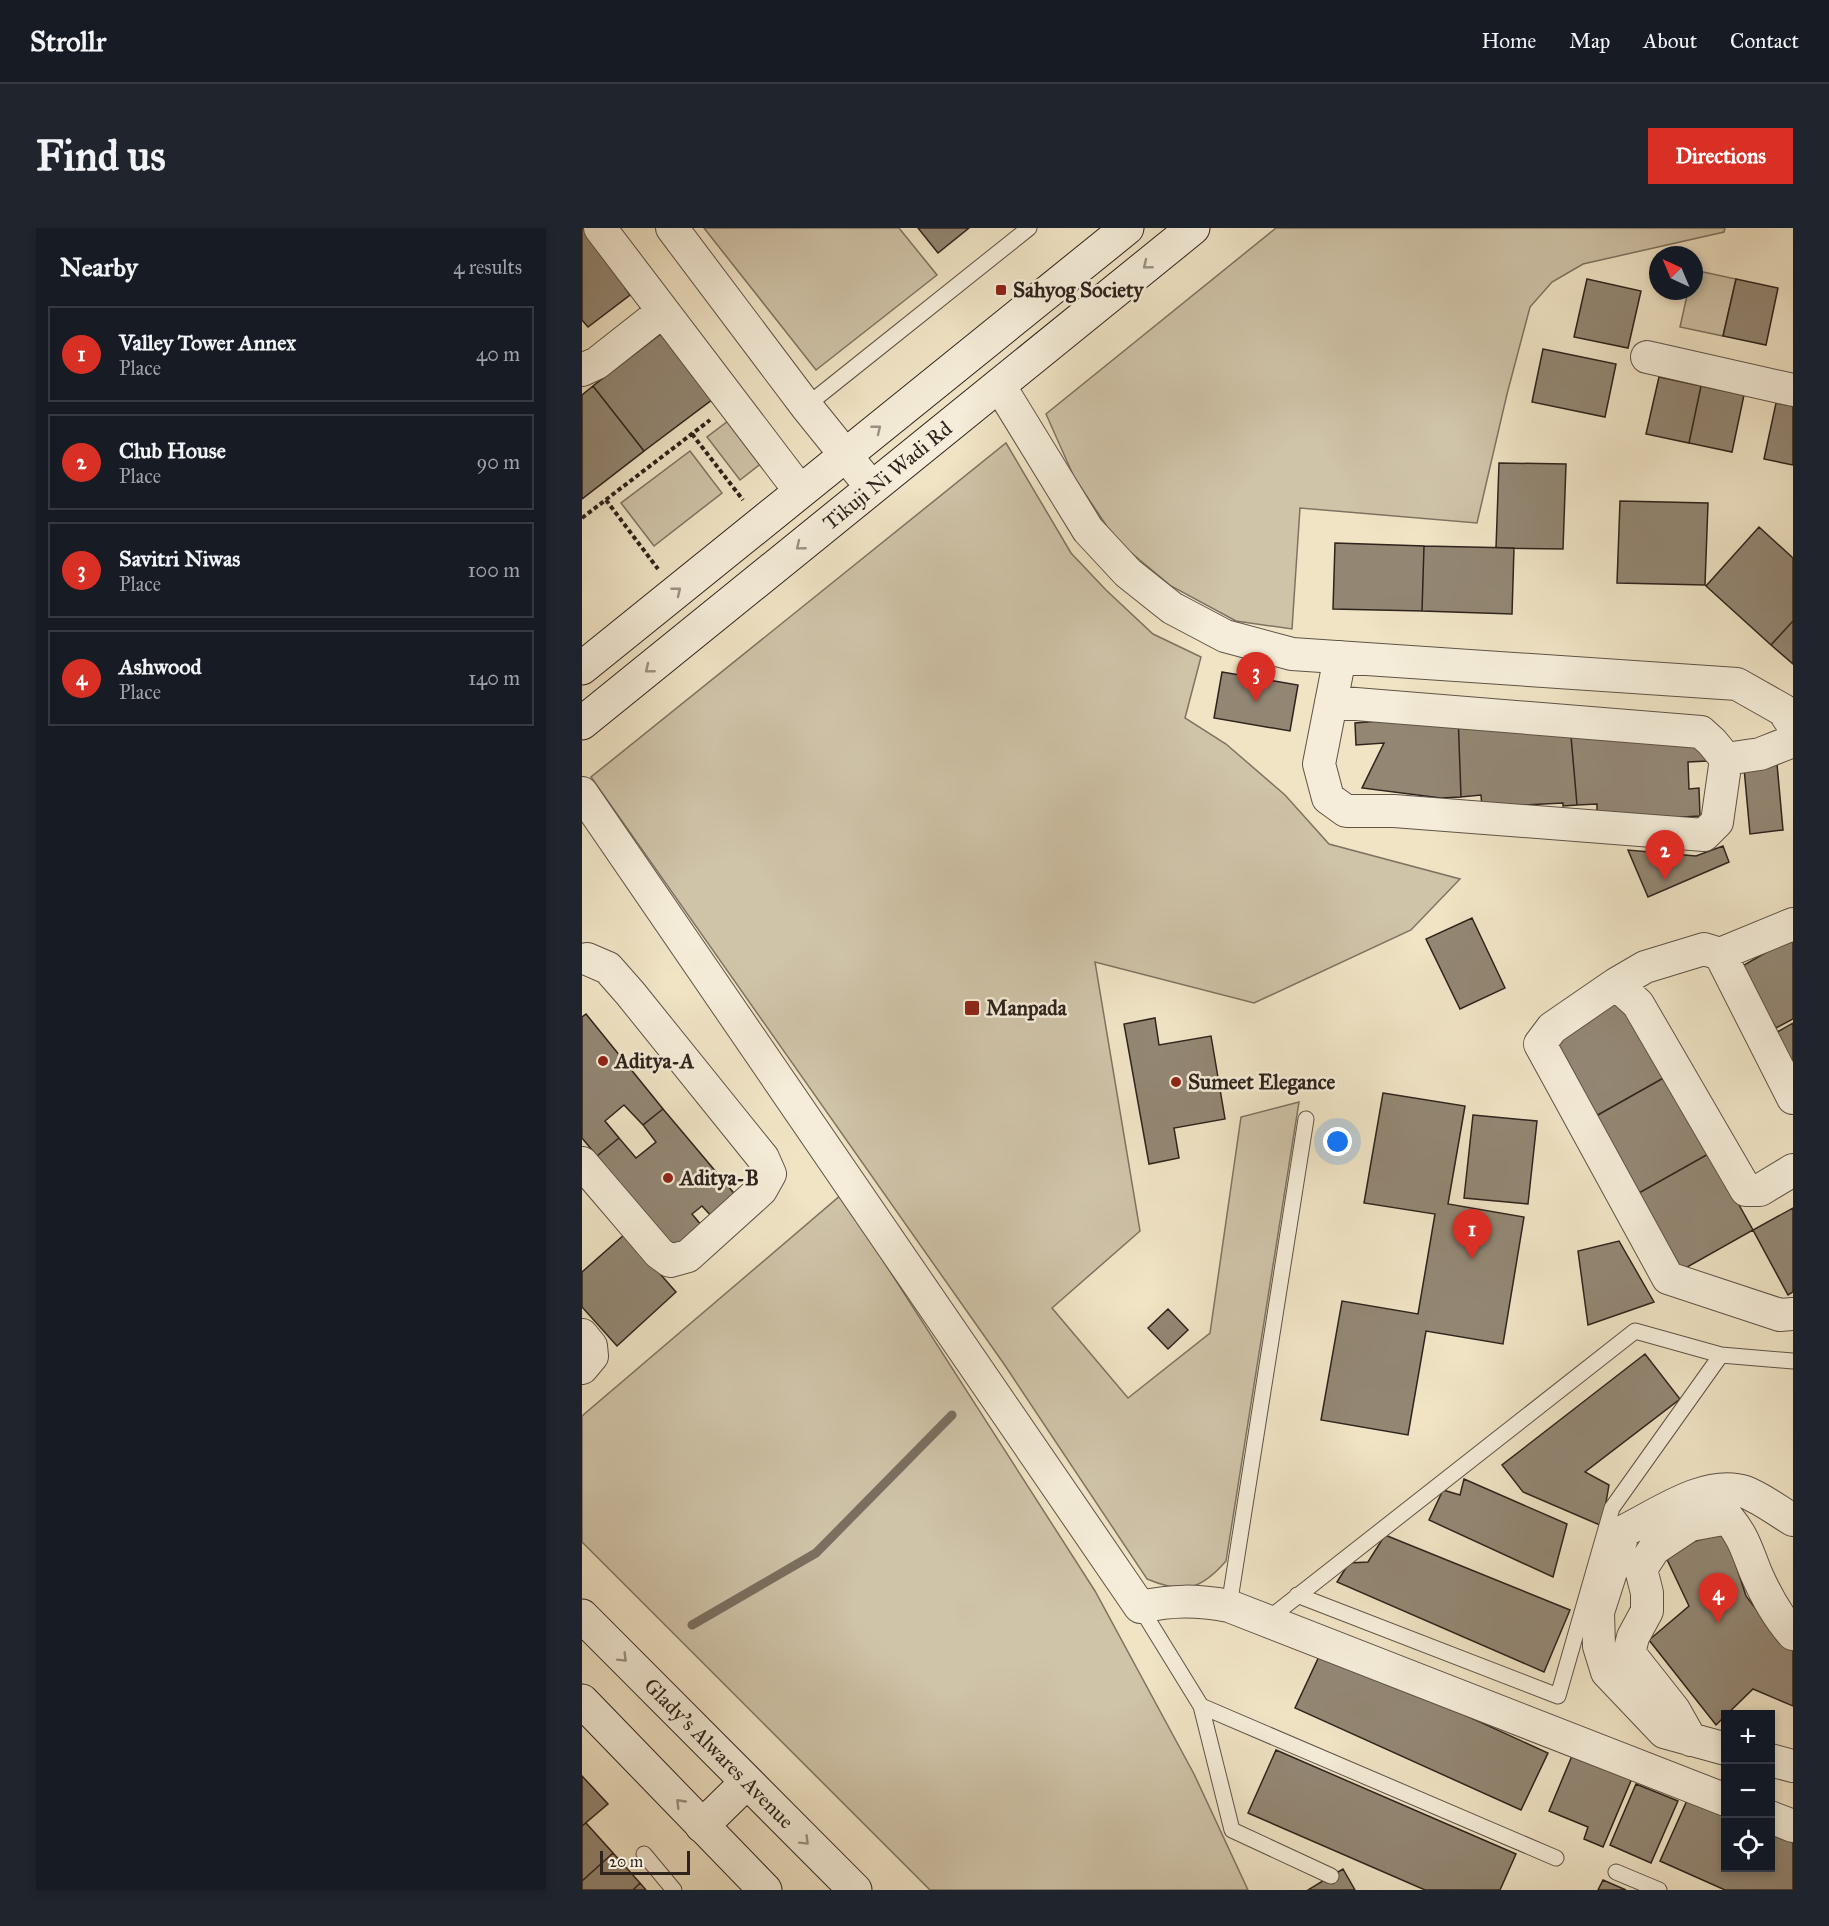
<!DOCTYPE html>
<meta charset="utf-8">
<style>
:root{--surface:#171b24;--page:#20242c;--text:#f1f3f6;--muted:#9ea1a6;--line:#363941;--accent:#d93025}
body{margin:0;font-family:"IM FELL Great Primer",serif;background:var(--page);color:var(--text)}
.controls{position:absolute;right:18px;bottom:18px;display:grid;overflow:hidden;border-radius:0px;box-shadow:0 3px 9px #0003}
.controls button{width:54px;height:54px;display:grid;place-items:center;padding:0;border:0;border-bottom:2px solid var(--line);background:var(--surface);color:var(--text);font:30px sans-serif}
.compass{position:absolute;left:1067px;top:18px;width:54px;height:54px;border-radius:50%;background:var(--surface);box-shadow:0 3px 9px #0003;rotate:316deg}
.scale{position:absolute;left:18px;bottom:15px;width:90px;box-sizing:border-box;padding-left:6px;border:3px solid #2e231d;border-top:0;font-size:16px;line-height:21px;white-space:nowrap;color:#2e231d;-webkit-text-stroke:4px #f5edd9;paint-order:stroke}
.you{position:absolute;left:756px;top:914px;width:21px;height:21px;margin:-15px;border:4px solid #fff;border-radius:50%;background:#1a73e8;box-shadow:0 0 0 9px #1a73e833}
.badge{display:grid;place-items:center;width:39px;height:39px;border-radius:50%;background:var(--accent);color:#fff;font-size:20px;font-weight:700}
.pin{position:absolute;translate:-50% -50px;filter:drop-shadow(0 2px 3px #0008)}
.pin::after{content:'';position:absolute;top:32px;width:21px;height:18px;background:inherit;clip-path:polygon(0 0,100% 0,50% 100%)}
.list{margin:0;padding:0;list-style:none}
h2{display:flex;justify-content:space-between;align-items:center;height:78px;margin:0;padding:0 24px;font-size:26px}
h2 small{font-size:20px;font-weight:400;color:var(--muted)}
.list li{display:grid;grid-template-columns:39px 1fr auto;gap:18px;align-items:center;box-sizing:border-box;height:96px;margin:0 12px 12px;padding:0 12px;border:2px solid var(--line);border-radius:0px}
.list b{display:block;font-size:22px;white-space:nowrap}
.list p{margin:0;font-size:20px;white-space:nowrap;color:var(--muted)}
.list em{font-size:20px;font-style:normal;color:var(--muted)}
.icon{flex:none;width:33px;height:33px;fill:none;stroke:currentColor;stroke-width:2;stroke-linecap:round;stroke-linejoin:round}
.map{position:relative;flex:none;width:1211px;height:1662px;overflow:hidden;border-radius:0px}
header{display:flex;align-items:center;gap:36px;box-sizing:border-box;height:84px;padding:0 30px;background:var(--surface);border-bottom:2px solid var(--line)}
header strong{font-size:28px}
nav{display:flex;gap:33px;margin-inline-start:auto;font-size:21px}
.intro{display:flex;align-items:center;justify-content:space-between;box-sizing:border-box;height:144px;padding:0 36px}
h1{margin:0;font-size:42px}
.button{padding:15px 27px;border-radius:0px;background:var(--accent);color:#fff;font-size:21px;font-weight:700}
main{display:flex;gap:36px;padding:0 36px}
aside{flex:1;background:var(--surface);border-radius:0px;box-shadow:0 3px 9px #0003}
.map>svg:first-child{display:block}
.green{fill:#cfc3a8;stroke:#7e7362;stroke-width:1.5}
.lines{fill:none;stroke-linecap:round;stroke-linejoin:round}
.stream{stroke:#7b6f60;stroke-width:9}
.building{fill:#938774;stroke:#2e231d;stroke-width:1.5}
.lane-casing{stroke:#5e5347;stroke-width:17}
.street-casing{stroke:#5e5347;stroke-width:34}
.secondary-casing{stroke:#2e231d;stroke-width:35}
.path{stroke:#2e231d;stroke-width:4;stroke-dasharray:4.5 3;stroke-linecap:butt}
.lane{stroke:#f5edd9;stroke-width:15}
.street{stroke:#f5edd9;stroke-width:32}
.secondary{stroke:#f5edd9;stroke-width:33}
.oneway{stroke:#9b9284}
.poi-dot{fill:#8f2418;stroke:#f5edd9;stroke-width:2}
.labels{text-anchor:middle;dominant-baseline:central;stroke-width:5;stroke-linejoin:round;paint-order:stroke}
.poi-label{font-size:21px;font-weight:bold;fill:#2e231d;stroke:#f5edd9;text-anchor:start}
.street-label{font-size:21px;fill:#2e231d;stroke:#f5edd9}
</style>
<header>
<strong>Strollr</strong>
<nav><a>Home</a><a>Map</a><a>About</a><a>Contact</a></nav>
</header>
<div class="intro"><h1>Find us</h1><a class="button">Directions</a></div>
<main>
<aside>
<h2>Nearby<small>4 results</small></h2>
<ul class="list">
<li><span class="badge">1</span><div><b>Valley Tower Annex</b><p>Place</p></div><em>40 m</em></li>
<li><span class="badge">2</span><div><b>Club House</b><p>Place</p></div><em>90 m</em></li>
<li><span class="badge">3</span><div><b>Savitri Niwas</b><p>Place</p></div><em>100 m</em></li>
<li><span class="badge">4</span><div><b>Ashwood</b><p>Place</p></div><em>140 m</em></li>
</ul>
</aside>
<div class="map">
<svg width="1211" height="1662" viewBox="0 0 1211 1662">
<rect width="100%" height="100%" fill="#f0e4c5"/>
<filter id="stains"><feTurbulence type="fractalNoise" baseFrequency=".00333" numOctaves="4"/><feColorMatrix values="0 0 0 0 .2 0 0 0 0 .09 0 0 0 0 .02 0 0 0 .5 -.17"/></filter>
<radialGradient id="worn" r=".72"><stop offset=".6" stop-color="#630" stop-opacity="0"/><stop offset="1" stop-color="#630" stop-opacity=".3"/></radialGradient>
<path class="green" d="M122 0H317L355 47 234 142Z
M694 0H1143L1142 4 1001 36 970 54 948 79 925 166 895 295 718 280 710 401 654 393 589 358 534 312 492 249 464 186Z
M1112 42 1154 51 1141 108 1098 99 1106 63H1112Z
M158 184 190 227 158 252 125 209Z
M424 215 489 325 524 362 571 406 619 429 603 490 644 516 703 567 747 616 878 651 829 702 672 775 513 734 558 1003 470 1080 546 1170 628 1105 659 889 717 874 644 1333C618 1363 601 1366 565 1351L422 1136 9 549Z
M108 223 140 265 72 318 39 275Z
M259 967 513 1363 612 1546 666 1662H348L0 1314V1188Z"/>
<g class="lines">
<path class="stream" d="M110 1397 234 1325 370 1187"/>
</g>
<path class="building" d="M0 0H15L54 51 43 60 48 67 6 99 0 92Z
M336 0H387L356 25Z
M1005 51 1059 63 1046 120 992 109Z
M1154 51 1196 60 1184 117 1141 108Z
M80 105 131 171 62 223 11 158Z
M961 121 1034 136 1023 189 950 174Z
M1077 149 1119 158 1107 215 1064 206Z
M11 158 62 223 0 271V167Z
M1119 158 1162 167 1150 224 1107 215Z
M1194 175 1211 178V237L1182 231Z
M917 235 984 236 981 321 914 320Z
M1038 273 1126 275 1123 357 1035 355Z
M1177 299 1211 330V393L1189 417 1124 358Z
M753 315 842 318 840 383 751 381Z
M842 318 932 320 930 386 840 383Z
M1211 393V436L1189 417Z
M640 444 716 457 708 503 632 490Z
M876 486 988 497 995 577 981 578V575L900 579 899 567 879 569Z
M876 486 879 569 859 570 780 560 802 515 774 517 773 495Z
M988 497 1122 516 1125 533 1106 534 1107 561 1117 560 1118 588 1015 594V576L995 577Z
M1195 536 1201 602 1168 606 1162 540Z
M1141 618 1147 634 1066 669 1046 622 1114 628Z
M890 690 923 760 878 781 844 711Z
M1211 709V791L1194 800 1157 740Z
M1042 771 1085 848 1014 888 971 811Z
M4 786 81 881 61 897 42 877 23 893 37 910 15 928 0 910V789Z
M573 790 577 817 629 808 643 891 592 900 597 930 567 936 542 796Z
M1211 795V843L1190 807Z
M1085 848 1128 925 1057 965 1014 888Z
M801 865 883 878 866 976 942 989 921 1116 844 1103 826 1207 739 1192 760 1073 836 1086 853 986 782 975Z
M81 881 156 970 131 990 120 978 110 986 120 998 92 1021 15 928 37 910 54 930 74 914 61 897Z
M891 887 955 893 946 976 882 970Z
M1128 925 1171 1002 1100 1042 1057 965Z
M1211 980V1064L1206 1067 1171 1002Z
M43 1006 94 1064 35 1118 0 1079V1044Z
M1037 1013 1072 1074 1006 1097 996 1023Z
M586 1081 606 1102 586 1121 566 1100Z
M1063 1126 1098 1171 1003 1244 1027 1257 1020 1298 941 1264 920 1237Z
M882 1251 985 1296 971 1349 847 1292 861 1262 878 1267Z
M1143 1304 1164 1368 1201 1417 1211 1421V1478L1171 1461 1134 1497 1067 1412 1107 1378 1081 1323Z
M803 1307 988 1382 962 1444 755 1354 767 1335 786 1334Z
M740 1422 966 1525 939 1582 713 1480Z
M694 1522 934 1626 918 1662H843L666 1585Z
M992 1523 1051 1548 1021 1619 1002 1611 1006 1599 967 1583Z
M0 1548 26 1576 0 1598Z
M1054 1556 1096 1573 1069 1635 1028 1617Z
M1107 1568 1144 1585V1640H1188V1604L1211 1614V1662H1143L1078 1633Z
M4 1595 31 1625 0 1653V1598Z
M31 1625 58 1655 51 1662H0V1653Z
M761 1641 773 1662H726L749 1648Z
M1021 1652 1044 1662H1016Z
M58 1655 64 1662H51Z"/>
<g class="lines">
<g class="lane-casing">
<path id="lane" d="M224 178 447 0
M715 1367 976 1468 1030 1280 1139 1127 1211 1133
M647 1378 724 891
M558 1379 619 1478 974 1630
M685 1392 1053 1103 1139 1127
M619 1478 650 1602 749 1648
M62 1626 92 1662
M1034 1644 1077 1662"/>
</g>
<g class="street-casing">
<path id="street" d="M18 0 218 263
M90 0 224 178 290 260
M1065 129 1211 162
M0 142 15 135 81 83
M417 157 506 302 546 345 590 380 643 408 710 426 1155 456 1201 482 1211 497
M758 429 737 536 746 570 764 583H812L1122 607 1135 594 1144 531 1178 526 1211 513
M749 474 1119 504 1130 514 1144 531
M0 565 558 1379C591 1372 614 1372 647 1378L1144 1572
M1138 726 1211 696
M1034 756 1063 739 1122 721 1138 726 1211 870
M0 935 77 1025 88 1033 106 1028 179 962 188 946 181 930 48 765 26 740 5 731
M1211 942 1178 962H1164L1056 776 1034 756 970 800 958 816 1086 1050 1198 1087 1211 1086
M0 1107 9 1118 10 1128 0 1140
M1109 1512 1092 1482 1047 1425 1051 1409 1065 1383V1365L1059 1341 1072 1321 1108 1297 1146 1290C1162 1309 1165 1323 1174 1345 1184 1368 1195 1388 1211 1406
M1144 1521 1082 1504 1025 1444 1017 1418 1016 1384 1042 1303C1075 1287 1124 1251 1163 1264 1179 1270 1196 1283 1211 1292
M1188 1532 1211 1538
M1188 1589 1211 1598"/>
</g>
<g class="secondary-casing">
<g id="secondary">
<path d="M0 440 545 0"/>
<path id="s1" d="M0 495 611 0"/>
<path id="s2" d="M0 1388 273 1662"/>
<path d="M0 1473 183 1662"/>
<path d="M120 1598 165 1554"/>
</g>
</g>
<path class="path" d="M110 206 161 272
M24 272 76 341
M0 290 128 192"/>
<use href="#lane" class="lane"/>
<use href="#street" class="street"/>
<use href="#secondary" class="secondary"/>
</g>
<defs><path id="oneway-chevron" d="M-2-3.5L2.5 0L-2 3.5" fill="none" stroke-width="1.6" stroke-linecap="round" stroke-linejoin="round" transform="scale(1.5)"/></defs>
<g class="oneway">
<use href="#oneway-chevron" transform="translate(565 37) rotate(141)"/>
<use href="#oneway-chevron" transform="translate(295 201) rotate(-39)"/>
<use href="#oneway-chevron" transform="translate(218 318) rotate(141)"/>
<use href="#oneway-chevron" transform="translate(95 363) rotate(-39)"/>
<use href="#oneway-chevron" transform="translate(67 441) rotate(141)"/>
<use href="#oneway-chevron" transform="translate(41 1430) rotate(45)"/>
<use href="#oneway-chevron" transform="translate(98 1575) rotate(-134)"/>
<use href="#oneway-chevron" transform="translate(223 1613) rotate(45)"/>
</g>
<g class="poi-dot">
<rect x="413" y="56" width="12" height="12" rx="3"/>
<rect x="382" y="772" width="16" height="16" rx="3"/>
<circle cx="21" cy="833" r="6"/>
<circle cx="594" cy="854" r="6"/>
<circle cx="86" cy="950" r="6"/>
</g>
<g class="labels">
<g class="poi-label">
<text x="431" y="62">Sahyog Society</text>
<text x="404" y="780">Manpada</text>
<text x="33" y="833">Aditya-A</text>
<text x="606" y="854">Sumeet Elegance</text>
<text x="98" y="950">Aditya-B</text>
</g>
<g class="street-label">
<text stroke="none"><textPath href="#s1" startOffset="393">Tikuji Ni Wadi Rd</textPath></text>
<text stroke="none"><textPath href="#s2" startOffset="194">Glady's Alwares Avenue</textPath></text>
</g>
</g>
<rect width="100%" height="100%" filter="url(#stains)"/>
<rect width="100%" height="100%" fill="url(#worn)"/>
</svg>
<div class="controls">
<button>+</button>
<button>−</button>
<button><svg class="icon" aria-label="locate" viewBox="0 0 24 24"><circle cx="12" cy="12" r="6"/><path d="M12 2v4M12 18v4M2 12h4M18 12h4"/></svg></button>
</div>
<svg class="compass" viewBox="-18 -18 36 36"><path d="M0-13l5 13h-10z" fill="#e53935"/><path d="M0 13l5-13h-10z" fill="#9ea1a6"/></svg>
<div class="scale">20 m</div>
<div class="you"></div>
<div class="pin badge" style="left:890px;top:1031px">1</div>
<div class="pin badge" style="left:1083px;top:652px">2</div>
<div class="pin badge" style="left:674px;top:474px">3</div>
<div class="pin badge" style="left:1136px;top:1395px">4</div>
</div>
</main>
